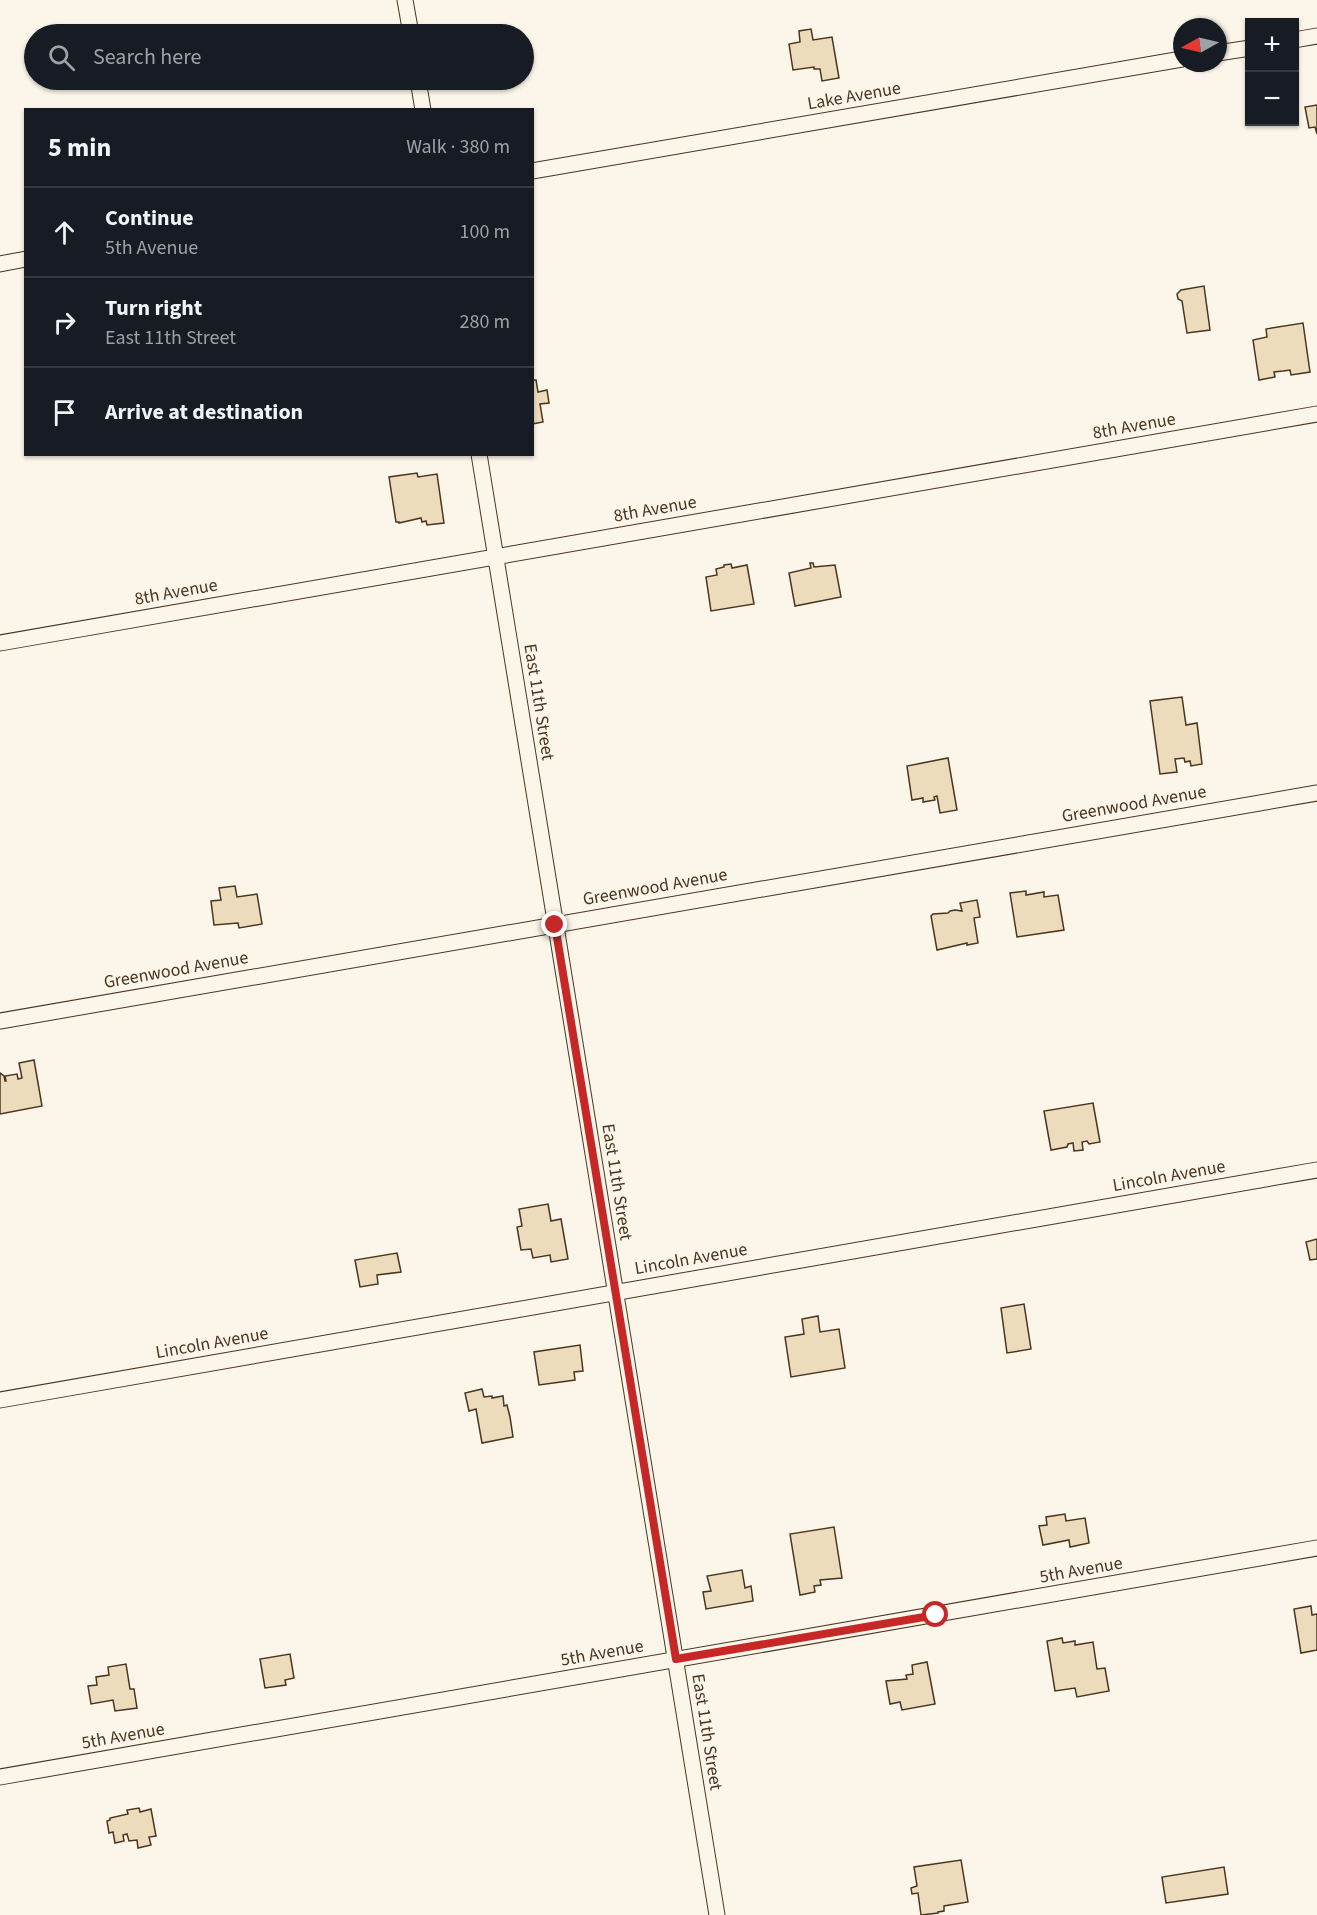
<!DOCTYPE html>
<meta charset="utf-8">
<style>
:root{--surface:#171b24;--page:#20242c;--text:#f1f3f6;--muted:#9ea1a6;--line:#363941}
body{margin:0;font-family:"Source Sans 3",sans-serif;background:var(--page);color:var(--text)}
.controls{position:absolute;right:18px;top:18px;display:grid;overflow:hidden;border-radius:0px;box-shadow:0 2px 4px #0004}
.controls button{width:54px;height:54px;display:grid;place-items:center;padding:0;border:0;border-bottom:2px solid var(--line);background:var(--surface);color:var(--text);font:30px sans-serif}
.compass{position:absolute;left:1173px;top:18px;width:54px;height:54px;border-radius:50%;background:var(--surface);box-shadow:0 2px 4px #0004;rotate:262deg}
.stop{position:absolute;width:18px;height:18px;margin:-14px;border:4px solid #c62828;border-radius:50%;background:#fff}
.stop.end{background:#c62828;border-color:#fff;box-shadow:0 2px 6px #0008}
.list{margin:0;padding:0;list-style:none}
h2{display:flex;justify-content:space-between;align-items:center;height:78px;margin:0;padding:0 24px;font-size:26px}
h2 small{font-size:20px;font-weight:400;color:var(--muted)}
.list li{display:grid;grid-template-columns:39px 1fr auto;gap:18px;align-items:center;box-sizing:border-box;height:90px;padding:0 24px;border-top:2px solid var(--line)}
.list b{display:block;font-size:22px;white-space:nowrap}
.list p{margin:0;font-size:20px;white-space:nowrap;color:var(--muted)}
.list em{font-size:20px;font-style:normal;color:var(--muted)}
.icon{flex:none;width:33px;height:33px;fill:none;stroke:currentColor;stroke-width:2;stroke-linecap:round;stroke-linejoin:round}
.map{position:relative;flex:none;width:1317px;height:1915px;overflow:hidden}
.search{position:absolute;background:var(--surface);box-shadow:0 2px 4px #0004;left:24px;top:24px;width:510px;height:66px;display:flex;align-items:center;gap:15px;box-sizing:border-box;padding:0 21px;border-radius:33px;color:var(--muted);font-size:22px}
.panel{position:absolute;background:var(--surface);box-shadow:0 2px 4px #0004;left:24px;top:108px;width:510px;height:348px;border-radius:0px}
.map>svg:first-child{display:block}
.building{fill:#ecdcbc;stroke:#4a3520;stroke-width:1.5}
.lines{fill:none;stroke-linecap:round;stroke-linejoin:round}
.minor-casing{stroke:#4a3520;stroke-width:17}
.minor{stroke:#fbf6e9;stroke-width:15}
.route{stroke:#c62828;stroke-width:8}
.labels{text-anchor:middle;dominant-baseline:central;stroke-width:4.5;stroke-linejoin:round;paint-order:stroke}
.street-label{font-size:18px;fill:#4a3520;stroke:#fbf6e9}
</style>
<div class="map">
<svg width="1317" height="1915" viewBox="0 0 1317 1915">
<rect width="100%" height="100%" fill="#fbf6e9"/>
<path class="building" d="M811 29 813 40 832 37 839 78 822 81 820 69H814V67L793 70 789 44 800 42 799 31Z
M1317 105V134L1315 127 1309 128 1305 107Z
M1204 286 1210 330 1187 333 1182 301 1178 299 1177 294 1181 290Z
M1303 323 1310 372 1291 375 1290 370 1283 371 1274 372 1275 377 1259 380 1253 340 1267 337 1266 329Z
M532 380H536L538 392 547 390 549 403 540 404 543 422 532 424Z
M417 473 418 477 437 474 444 523 427 525 426 521 422 522 421 518 399 523V522H396L389 477Z
M810 563H813L814 567 835 565 841 597 795 606 789 573 811 568Z
M731 564 732 568 747 565 754 604 711 611 706 577 717 575 716 569 724 567V565Z
M1182 697 1186 725 1197 723 1202 764 1191 766 1190 761 1185 762 1184 758 1175 759 1177 772 1160 774 1150 701Z
M948 758 957 810 940 813 937 796 934 797 935 800 923 802V798L912 800 907 766Z
M235 886 237 897 257 894 262 924 239 928 238 923 214 925 211 901 221 900 219 888Z
M1026 891V895L1044 892V897L1058 895 1064 930 1017 937 1010 893Z
M977 900 980 917 974 918 978 943 967 945V943L937 950 931 916 933 914 948 913 950 911 955 910 962 911 960 903Z
M34 1060 42 1106 0 1114V1073L4 1076 5 1081H6L5 1076 17 1074 18 1079 22 1078 19 1063Z
M1093 1103 1100 1142 1089 1144 1087 1141 1082 1142 1083 1150 1074 1151 1073 1143 1068 1144 1067 1147 1051 1150 1044 1111Z
M548 1204 551 1221 561 1219 568 1259 551 1262 550 1255 533 1258 531 1249 521 1250 517 1227 522 1226 519 1209Z
M1317 1239V1259L1310 1260 1306 1242Z
M397 1253 401 1272 377 1275 378 1284 360 1287 355 1260Z
M1024 1304 1031 1349 1007 1353 1001 1308Z
M818 1316 820 1332 839 1329 845 1368 791 1377 785 1337 804 1334 802 1319Z
M580 1345 583 1371 574 1372 575 1380 539 1385 534 1352Z
M482 1389 484 1397 492 1396V1398L503 1396 504 1406 507 1405 510 1417 513 1437 482 1443 476 1409 469 1411 465 1393Z
M1065 1514 1066 1521 1085 1518 1089 1543 1070 1547 1069 1540 1043 1545 1039 1526 1047 1525 1046 1517Z
M834 1527 842 1578 820 1580 821 1585 814 1586 815 1592 800 1595 790 1534Z
M742 1570 745 1588 751 1586 753 1601 706 1609 703 1592 711 1591 707 1576Z
M1311 1606 1312 1615 1317 1614V1650L1301 1653 1294 1609Z
M1062 1638 1063 1643 1075 1641V1645L1093 1642 1097 1669 1105 1668 1109 1691 1077 1697 1075 1688 1055 1691 1047 1641Z
M290 1654 294 1678 285 1680 286 1685 265 1688 260 1659Z
M927 1662 935 1704 902 1710 900 1702 890 1704 886 1681 907 1679 906 1675 913 1674 912 1665Z
M126 1664 130 1689H134L137 1708 115 1711 113 1700 91 1704 88 1686 97 1685 96 1677 109 1675 108 1667Z
M139 1808 140 1812 151 1809 156 1836 149 1837 151 1845 138 1848 137 1840 129 1841 127 1834 123 1835 124 1841 115 1843 113 1832 109 1833 107 1821 110 1820V1818L128 1814 127 1810Z
M961 1860 968 1902 944 1906V1911L938 1912V1913L921 1915 918 1893 912 1894 911 1888 917 1886 914 1867Z
M1224 1867 1228 1894 1166 1903 1162 1877Z"/>
<g class="lines">
<g class="minor-casing">
<path id="minor" d="M405 0 411 34
M1294 40 1317 36
M1218 53 1250 48
M418 80 423 110
M532 171 1182 59
M0 264 26 259
M479 454 717 1915
M0 643 1317 414
M0 1021 1317 793
M0 1400 1317 1170
M0 1777 1317 1548"/>
</g>
<use href="#minor" class="minor"/>
</g>
<g class="lines">
<path class="route" d="M555 925 676 1659 936 1615"/>
</g>
<g class="labels">
<g class="street-label">
<text transform="translate(854 96) rotate(-10)">Lake Avenue</text>
<text transform="translate(1134 426) rotate(-10)">8th Avenue</text>
<text transform="translate(655 509) rotate(-10)">8th Avenue</text>
<text transform="translate(176 592) rotate(-10)">8th Avenue</text>
<text transform="translate(539 702) rotate(81)">East 11th Street</text>
<text transform="translate(1134 804) rotate(-10)">Greenwood Avenue</text>
<text transform="translate(655 887) rotate(-10)">Greenwood Avenue</text>
<text transform="translate(176 970) rotate(-10)">Greenwood Avenue</text>
<text transform="translate(1169 1176) rotate(-10)">Lincoln Avenue</text>
<text transform="translate(617 1182) rotate(81)">East 11th Street</text>
<text transform="translate(691 1259) rotate(-10)">Lincoln Avenue</text>
<text transform="translate(212 1343) rotate(-10)">Lincoln Avenue</text>
<text transform="translate(1081 1570) rotate(-10)">5th Avenue</text>
<text transform="translate(602 1653) rotate(-10)">5th Avenue</text>
<text transform="translate(707 1732) rotate(81)">East 11th Street</text>
<text transform="translate(123 1736) rotate(-10)">5th Avenue</text>
</g>
</g>
</svg>
<div class="controls">
<button>+</button>
<button>−</button>
</div>
<svg class="compass" viewBox="-18 -18 36 36"><path d="M0-13l5 13h-10z" fill="#e53935"/><path d="M0 13l5-13h-10z" fill="#9ea1a6"/></svg>
<div class="stop" style="left:936px;top:1615px"></div>
<div class="stop end" style="left:555px;top:925px"></div>
<div class="search"><svg class="icon" aria-label="search" viewBox="0 0 24 24"><circle cx="10" cy="10" r="6"/><path d="M15 15l6 6"/></svg>Search here</div>
<section class="panel">
<h2>5 min<small>Walk · 380 m</small></h2>
<ul class="list">
<li><svg class="icon" aria-label="ahead" viewBox="0 0 24 24"><path d="M12 20V5M6 11l6-6 6 6"/></svg><div><b>Continue</b><p>5th Avenue</p></div><em>100 m</em></li>
<li><svg class="icon" aria-label="right" viewBox="0 0 24 24"><path d="M7 20v-9h11M14 6l5 5-5 5"/></svg><div><b>Turn right</b><p>East 11th Street</p></div><em>280 m</em></li>
<li><svg class="icon" aria-label="arrive" viewBox="0 0 24 24"><path d="M6 21V4h12l-3 4 3 4H6"/></svg><div><b>Arrive at destination</b></div></li>
</ul>
</section>
</div>
